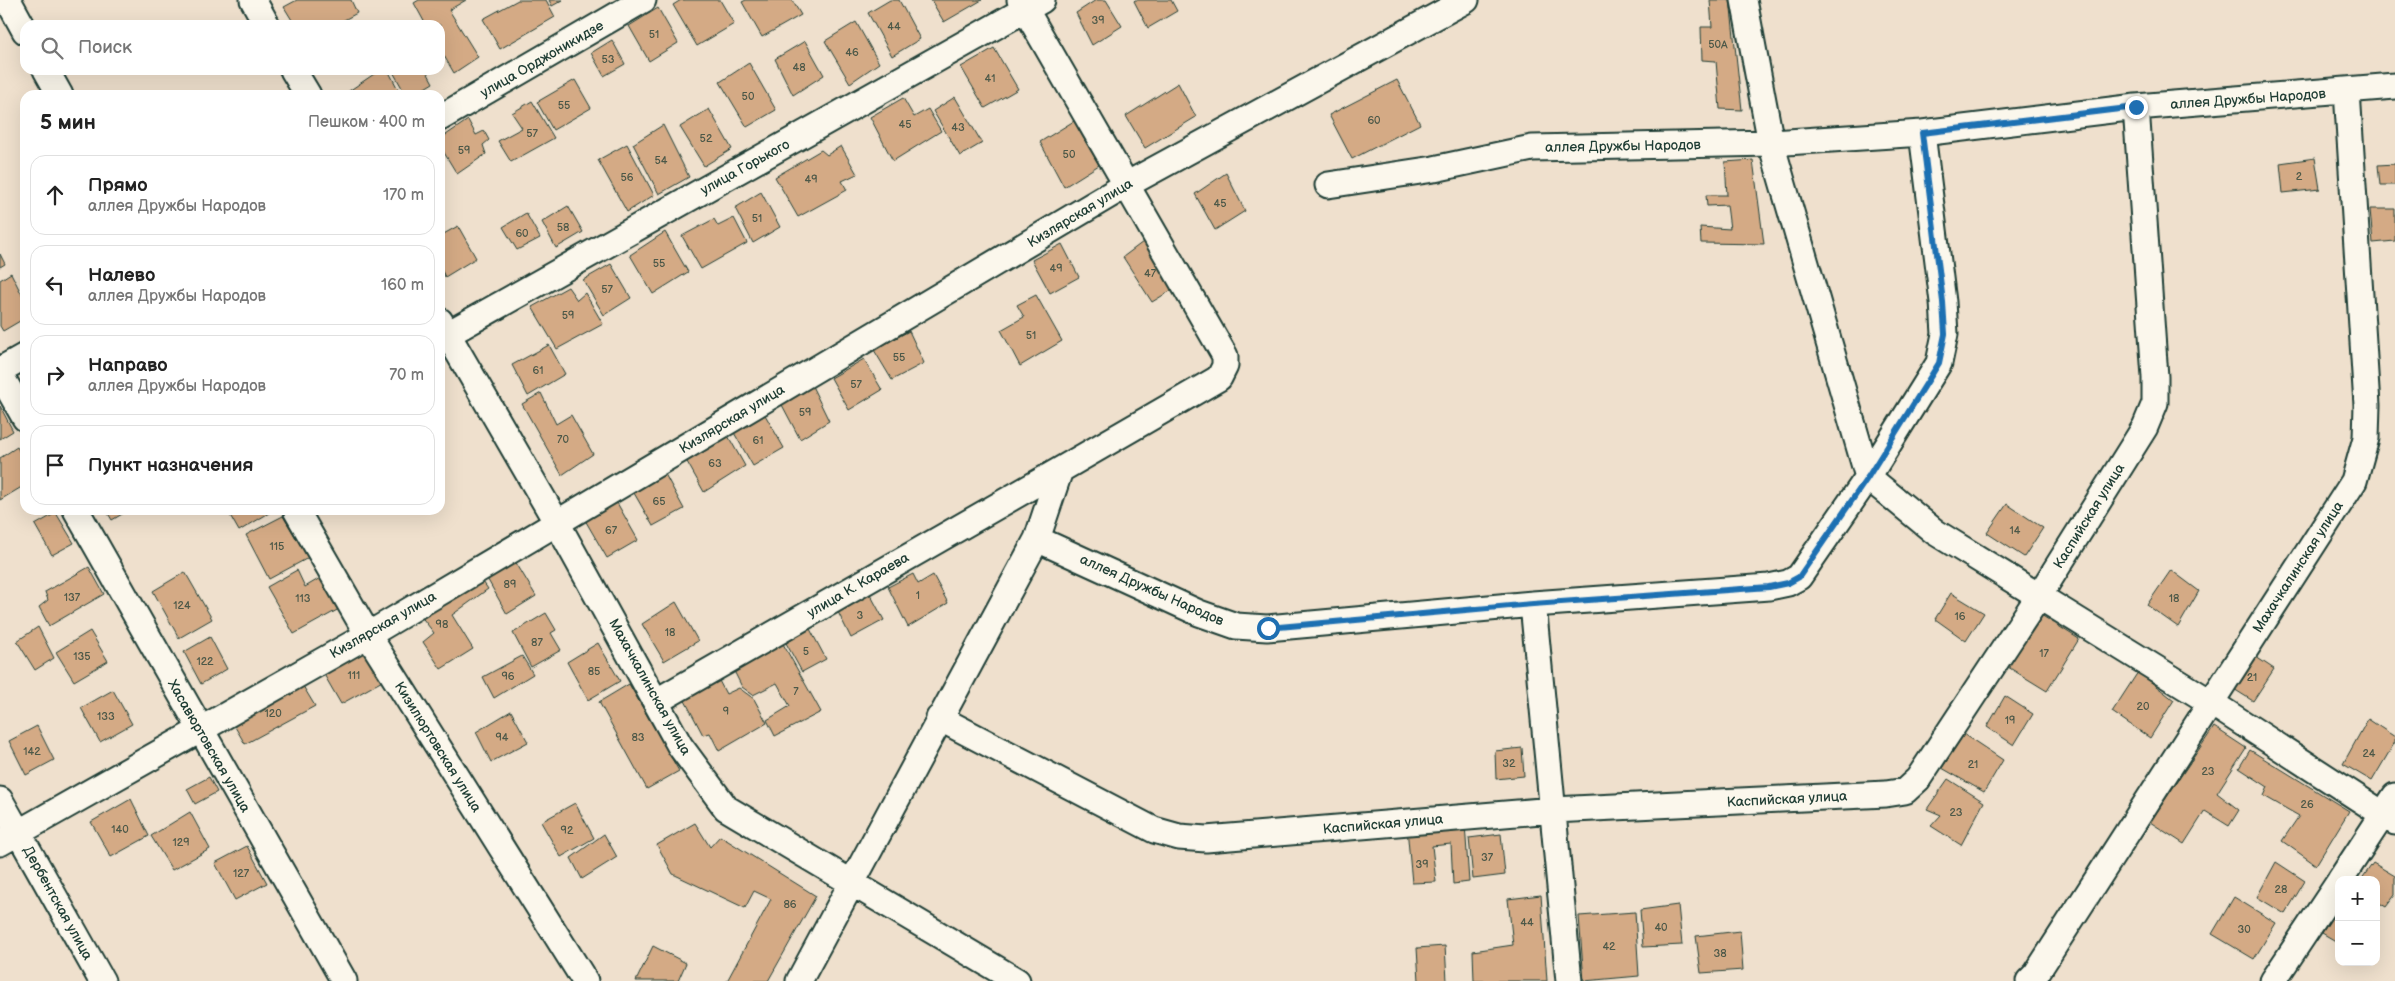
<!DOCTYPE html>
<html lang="ru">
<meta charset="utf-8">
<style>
:root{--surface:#fff;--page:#f2f2f2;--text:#222;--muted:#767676;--line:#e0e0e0}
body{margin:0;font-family:"Balsamiq Sans",sans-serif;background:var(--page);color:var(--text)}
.controls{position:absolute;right:15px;bottom:15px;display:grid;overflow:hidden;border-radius:10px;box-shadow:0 5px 20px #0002}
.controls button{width:45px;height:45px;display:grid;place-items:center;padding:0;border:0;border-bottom:1px solid var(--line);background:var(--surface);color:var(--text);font:25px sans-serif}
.stop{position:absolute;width:15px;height:15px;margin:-11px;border:4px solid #1f6fb2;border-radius:50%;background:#fff}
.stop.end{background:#1f6fb2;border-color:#fff;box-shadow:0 1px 5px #0008}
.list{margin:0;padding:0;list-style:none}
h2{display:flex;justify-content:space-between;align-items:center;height:65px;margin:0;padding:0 20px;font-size:21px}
h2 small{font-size:16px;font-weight:400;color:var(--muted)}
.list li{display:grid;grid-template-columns:32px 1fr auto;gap:15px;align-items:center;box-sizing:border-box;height:80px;margin:0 10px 10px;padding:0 10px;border:1px solid var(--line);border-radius:15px}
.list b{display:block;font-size:19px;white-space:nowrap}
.list p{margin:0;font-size:16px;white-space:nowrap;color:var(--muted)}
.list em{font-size:16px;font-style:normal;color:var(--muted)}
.icon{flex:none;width:28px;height:28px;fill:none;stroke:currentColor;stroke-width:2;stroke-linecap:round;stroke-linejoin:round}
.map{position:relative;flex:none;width:2395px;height:981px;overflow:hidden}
.search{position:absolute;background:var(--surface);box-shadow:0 5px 20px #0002;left:20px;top:20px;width:425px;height:55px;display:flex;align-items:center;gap:12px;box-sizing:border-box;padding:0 18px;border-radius:15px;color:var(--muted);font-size:19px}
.panel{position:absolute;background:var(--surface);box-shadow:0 5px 20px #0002;left:20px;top:90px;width:425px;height:425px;border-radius:15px}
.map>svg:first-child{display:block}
.building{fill:#d4aa85;stroke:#1f3d34}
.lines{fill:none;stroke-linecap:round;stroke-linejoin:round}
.minor-casing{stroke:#1f3d34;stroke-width:29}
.minor{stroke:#fbf7ec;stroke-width:25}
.route{stroke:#1f6fb2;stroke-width:6}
.labels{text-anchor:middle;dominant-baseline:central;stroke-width:4.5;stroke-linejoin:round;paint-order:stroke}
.number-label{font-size:11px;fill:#4c5848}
.street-label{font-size:14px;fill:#1f3d34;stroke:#fbf7ec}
</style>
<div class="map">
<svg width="2395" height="981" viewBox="0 0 2395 981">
<rect width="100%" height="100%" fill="#efe0cd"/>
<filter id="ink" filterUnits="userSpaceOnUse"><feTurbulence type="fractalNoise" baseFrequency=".02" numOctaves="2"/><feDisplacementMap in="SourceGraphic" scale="10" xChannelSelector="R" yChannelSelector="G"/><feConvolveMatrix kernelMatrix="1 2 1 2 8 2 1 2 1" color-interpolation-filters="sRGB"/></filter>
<g filter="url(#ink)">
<path class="building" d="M297 0H351L357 13 335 25H295L284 7Z
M419 0H466L449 10 478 57 454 73 440 49V25H426L414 3Z
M518 0H546L555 17 500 49 483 19Z
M549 0H563L552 6Z
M681 0H720L734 24 697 46 673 5Z
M746 0H792L801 15 762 37 742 2Z
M890 0H899L920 39 892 56 868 13Z
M931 0H982L944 22Z
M1096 0H1106L1122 26 1092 45 1076 13Z
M1135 0H1171L1177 11 1148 28 1134 1Z
M1710 0H1730L1742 110 1720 109 1716 61 1702 60 1701 27H1712Z
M658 8 678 43 649 61 629 26Z
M856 22 879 63 850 83 825 41Z
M612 40 625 64 604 76 591 53Z
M805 41 824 75 793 95 775 59Z
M994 48 1018 89 985 108 961 67Z
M749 63 776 110 747 127 720 82Z
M380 70H388L401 95H343Z
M392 70H426L433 83 413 95H406Z
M575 80 591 108 553 130 537 102Z
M1397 80 1420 124 1352 159 1329 115Z
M1178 83 1196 117 1145 148 1126 116Z
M955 97 982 143 960 156 933 111Z
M903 98 914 117 928 109 941 131 893 161 870 117Z
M532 101 554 138 511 162 498 141 522 128 512 113Z
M709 109 732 149 704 166 680 127Z
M468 120 476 135 484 131 489 140 483 145 486 154 457 174 440 146V139Z
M1074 121 1099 165 1064 187 1040 142Z
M663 125 689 177 659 194 633 144Z
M627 144 654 195 627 212 598 160Z
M841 146 857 174 842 181 847 190 798 217 775 177 821 150 827 155Z
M2315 158 2320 189 2283 193 2280 163Z
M1753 160 1764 244 1701 243 1700 227 1730 229 1727 205 1707 206 1706 195H1727L1725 162Z
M2395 164V185H2380L2378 165Z
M1226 173 1245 211 1215 230 1195 194Z
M761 192 780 227 753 243 735 208Z
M568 206 583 232 556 248 542 222Z
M2370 209H2395V241L2373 243Z
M526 213 540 238 517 250 503 227Z
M734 218 747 243 701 269 682 236 714 219 718 226Z
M458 226 476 258 445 277 440 267V236Z
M665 232 688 272 653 294 630 255Z
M1147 239 1175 288 1152 302 1123 257Z
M1062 244 1079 277 1050 293 1032 260Z
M0 254 5 264 0 267Z
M611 264 631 298 604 315 583 280Z
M11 273 25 301V318L3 331 0 326V280Z
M568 287 577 300 585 293 603 324 557 349 532 307Z
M1036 295 1062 341 1020 366 1001 330 1024 317 1017 305Z
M909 331 924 363 892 380 874 350Z
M549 345 565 374 528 396 512 365Z
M864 359 882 390 849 410 831 378Z
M811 384 829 421 800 439 781 403Z
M541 393 556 424 571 415 593 454 562 475 522 404Z
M0 406 13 431 0 439Z
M764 413 784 448 753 466 733 431Z
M727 434 745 466 704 492 686 460Z
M17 447 25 462V485L0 500V458Z
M665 474 684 509 653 526 634 493Z
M616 501 638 540 607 558 585 520Z
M2007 504 2043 528 2024 557 1987 533Z
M106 510H129L112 520Z
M227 510H274L239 531Z
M56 513 74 543 52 555 35 525Z
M283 516 308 558 269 579 246 535Z
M512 556 536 596 507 614 484 573Z
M89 567 104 594 49 626 39 607 48 600 45 592Z
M297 570 305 587 322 577 339 609 294 634 267 587Z
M2171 570 2199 591 2178 627 2147 605Z
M185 572 212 619 179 638 153 591Z
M913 574 918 584 933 575 948 603 908 627 888 587Z
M479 576 488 589 452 615 473 649 441 669 423 642 434 633 420 615Z
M869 592 884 620 851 638 837 610Z
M1951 593 1984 613 1966 641 1935 619Z
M676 602 698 641 664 661 642 624Z
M546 613 556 630 551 633 561 650 531 667 513 633Z
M2041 615 2079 639 2047 691 2008 667Z
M38 627 54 658 35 670 17 641Z
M810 629 826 659 802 672 786 643Z
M90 631 108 661 74 681 56 652Z
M210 637 227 669 201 684 184 652Z
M782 642 821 712 775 736 767 720 790 706 777 683 753 695 742 687 733 669Z
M598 643 620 681 588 700 567 662Z
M366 645 386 679 341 704 322 671Z
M2250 653 2274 669 2253 701 2229 686Z
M522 656 533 674 494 698 483 677Z
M2138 672 2174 700 2150 738 2112 712Z
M716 675 726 694 739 688 754 699 767 723 719 751 710 733 703 735 681 693Z
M300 681 315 706 245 744 231 720Z
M629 684 679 771 647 789 599 702Z
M113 690 132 724 100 742 81 708Z
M2005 696 2033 714 2014 745 1987 727Z
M511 711 528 742 491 762 476 732Z
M2368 719 2395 737V742L2372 781 2343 764Z
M37 726 54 760 26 775 9 741Z
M2214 727 2246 748 2217 793 2239 810 2229 826 2205 811 2184 844 2150 822Z
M1964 734 2003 760 1984 792 1942 768Z
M1522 748 1524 776 1496 779 1495 751Z
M2250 750 2349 811 2316 865 2282 841 2299 816 2264 796 2268 787 2239 768Z
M209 777 217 792 195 804 187 789Z
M1948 779 1984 802 1961 845 1931 826 1941 815 1927 809Z
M131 799 149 836 111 857 91 822Z
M575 803 594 838 561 857 541 822Z
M190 812 210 849 172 870 151 836Z
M695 823 710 847 720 836 816 896 768 981H727L771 899 754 891 745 908 673 874 657 845Z
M1465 824 1469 882 1453 884 1451 844 1432 846 1436 882 1412 883 1407 828Z
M604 834 617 857 582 879 571 858Z
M1501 834 1505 875 1473 879 1469 838Z
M247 846 267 883 235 900 215 863Z
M2276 862 2305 881 2285 914 2257 897Z
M2373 863 2395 876V895L2386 907 2376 901V880H2361Z
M1541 895 1547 981H1474L1473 951 1513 945 1508 899Z
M2234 897 2276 923 2254 959 2212 934Z
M1678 905 1682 945 1643 947 1640 910Z
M2339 906V943L2322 933Z
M1635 912 1639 976 1584 981 1579 916Z
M1740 931 1743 970 1701 973 1696 936Z
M653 946 686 963 678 981H636Z
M1445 946 1447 981H1419L1417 948Z"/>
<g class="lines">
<g class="minor-casing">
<path id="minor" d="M8 0 25 31
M253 0 267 25
M1744 0 1771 143 1868 477 1935 532 2210 702 2395 822
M46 70 60 95
M293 70 308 95
M440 118 643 0
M1328 185 1434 169 1532 148 1771 143 1922 133 2136 107 2395 86
M440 321 557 523 680 746 726 808 1017 981
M448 334 1042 0
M0 370 25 356
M0 374 25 418
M76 510 344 981
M296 510 368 635 585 981
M1037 539 1199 613 1236 626 1267 628 1533 604 1769 587 1788 583 1799 577 1868 477 1939 363 1945 334 1943 302 1922 133
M1533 604 1569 981
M657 701 1060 470
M939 718 1154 830 1179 837 1206 839 1553 810 1886 794 1905 791 1918 779 2039 596 2145 427 2155 403V377L2136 107
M0 800 102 981
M0 843 368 635 1128 184 1466 0
M2340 880 2395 796
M799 981 1037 539 1060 470 1219 378 1225 366V356L1020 0
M2029 981 2036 974 2354 481 2366 438 2367 405 2347 91
M2273 981 2339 882"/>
</g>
<use href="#minor" class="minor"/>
</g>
</g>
<g class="lines" filter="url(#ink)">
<path class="route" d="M1268 628 1533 604 1769 587 1788 583 1799 577 1868 477 1939 363 1945 334 1943 302 1922 133 2136 107"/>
</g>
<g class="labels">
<g class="number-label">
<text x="1098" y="20">39</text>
<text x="894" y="26">44</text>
<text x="654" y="34">51</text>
<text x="1718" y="44">50А</text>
<text x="852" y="52">46</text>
<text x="608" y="59">53</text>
<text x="799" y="67">48</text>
<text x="990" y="78">41</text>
<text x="748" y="96">50</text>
<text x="564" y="105">55</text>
<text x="1374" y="120">60</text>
<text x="905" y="124">45</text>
<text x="958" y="127">43</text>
<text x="532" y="133">57</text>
<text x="706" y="138">52</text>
<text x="464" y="150">59</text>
<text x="1069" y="154">50</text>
<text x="661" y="160">54</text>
<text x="2299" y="176">2</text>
<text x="627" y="177">56</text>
<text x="811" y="179">49</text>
<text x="1220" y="203">45</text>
<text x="757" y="218">51</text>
<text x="563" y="227">58</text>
<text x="522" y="233">60</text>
<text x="659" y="263">55</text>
<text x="1056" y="268">49</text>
<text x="1150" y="273">47</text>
<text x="607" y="289">57</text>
<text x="568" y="315">59</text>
<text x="1031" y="335">51</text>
<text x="899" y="357">55</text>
<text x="538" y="370">61</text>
<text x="856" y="384">57</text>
<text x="805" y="412">59</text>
<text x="563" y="439">70</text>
<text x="758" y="440">61</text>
<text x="715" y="463">63</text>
<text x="659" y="501">65</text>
<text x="611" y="530">67</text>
<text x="2015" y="530">14</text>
<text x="277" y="546">115</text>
<text x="510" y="584">89</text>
<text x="918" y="595">1</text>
<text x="72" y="597">137</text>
<text x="303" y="598">113</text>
<text x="2174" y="598">18</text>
<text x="182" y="605">124</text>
<text x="860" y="615">3</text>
<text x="1960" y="616">16</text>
<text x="442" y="624">98</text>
<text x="670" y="632">18</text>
<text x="537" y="642">87</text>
<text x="806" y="651">5</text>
<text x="2044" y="653">17</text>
<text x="82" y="656">135</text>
<text x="205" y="661">122</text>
<text x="594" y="671">85</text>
<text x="354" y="675">111</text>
<text x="508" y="676">96</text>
<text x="2252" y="677">21</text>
<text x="796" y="691">7</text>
<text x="2143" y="706">20</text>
<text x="726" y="711">9</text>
<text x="273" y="713">120</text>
<text x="106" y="716">133</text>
<text x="2010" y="720">19</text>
<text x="502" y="737">94</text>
<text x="638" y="737">83</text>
<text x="32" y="751">142</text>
<text x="2369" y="753">24</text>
<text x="1509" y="763">32</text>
<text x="1973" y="764">21</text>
<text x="2208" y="771">23</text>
<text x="2307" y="804">26</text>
<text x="1956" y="812">23</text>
<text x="120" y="829">140</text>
<text x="567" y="830">92</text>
<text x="181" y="842">129</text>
<text x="1487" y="857">37</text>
<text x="1422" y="864">39</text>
<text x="241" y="873">127</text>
<text x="2281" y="889">28</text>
<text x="790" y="904">86</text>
<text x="1527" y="922">44</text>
<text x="1661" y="927">40</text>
<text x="2244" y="929">30</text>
<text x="1609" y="946">42</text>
<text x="1720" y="953">38</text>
</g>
<g class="street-label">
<text transform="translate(542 59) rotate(-30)">улица Орджоникидзе</text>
<text transform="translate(2248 99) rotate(-4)">аллея Дружбы Народов</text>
<text transform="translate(1623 146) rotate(-1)">аллея Дружбы Народов</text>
<text transform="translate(745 167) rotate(-29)">улица Горького</text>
<text transform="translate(1080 213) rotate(-31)">Кизлярская улица</text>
<text transform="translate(732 419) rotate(-31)">Кизлярская улица</text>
<text transform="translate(2089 516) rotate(-58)">Каспийская улица</text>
<text transform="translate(2298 567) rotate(-57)">Махачкалинская улица</text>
<text transform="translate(858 585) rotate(-30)">улица К. Караева</text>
<text transform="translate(1152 590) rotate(24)">аллея Дружбы Народов</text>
<text transform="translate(383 625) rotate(-30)">Кизлярская улица</text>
<text transform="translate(650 687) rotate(61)">Махачкалинская улица</text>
<text transform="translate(209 746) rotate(60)">Хасавюртовская улица</text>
<text transform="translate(438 747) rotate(58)">Кизилюртовская улица</text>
<text transform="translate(1787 799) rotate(-3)">Каспийская улица</text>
<text transform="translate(1383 824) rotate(-5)">Каспийская улица</text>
<text transform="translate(58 903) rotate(61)">Дербентская улица</text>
</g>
</g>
</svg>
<div class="controls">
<button>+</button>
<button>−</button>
</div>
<div class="stop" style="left:1268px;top:628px"></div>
<div class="stop end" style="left:2136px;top:107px"></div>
<div class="search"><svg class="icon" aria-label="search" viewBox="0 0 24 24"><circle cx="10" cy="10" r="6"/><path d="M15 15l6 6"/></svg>Поиск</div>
<section class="panel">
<h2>5 мин<small>Пешком · 400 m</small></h2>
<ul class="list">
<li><svg class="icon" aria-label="ahead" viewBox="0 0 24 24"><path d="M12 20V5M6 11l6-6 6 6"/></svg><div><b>Прямо</b><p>аллея Дружбы Народов</p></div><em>170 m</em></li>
<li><svg class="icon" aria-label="left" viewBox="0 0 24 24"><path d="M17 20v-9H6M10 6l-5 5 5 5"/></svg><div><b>Налево</b><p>аллея Дружбы Народов</p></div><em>160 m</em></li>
<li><svg class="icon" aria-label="right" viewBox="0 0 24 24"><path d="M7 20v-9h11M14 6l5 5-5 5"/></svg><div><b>Направо</b><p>аллея Дружбы Народов</p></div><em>70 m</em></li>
<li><svg class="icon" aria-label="arrive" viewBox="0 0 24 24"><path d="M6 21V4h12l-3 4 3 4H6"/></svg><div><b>Пункт назначения</b></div></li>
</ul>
</section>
</div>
